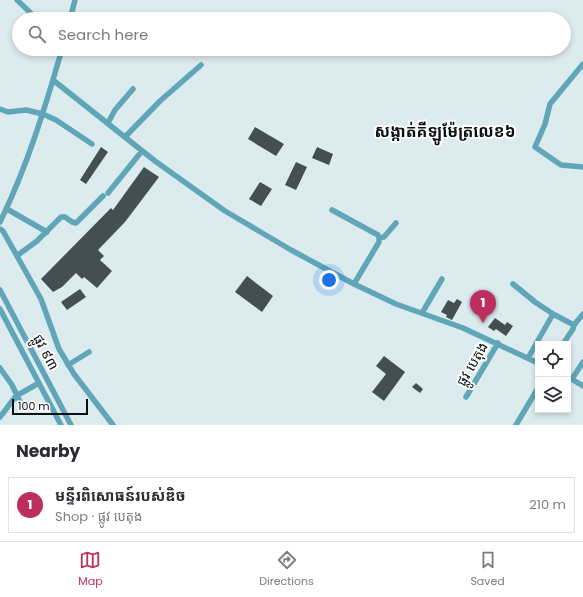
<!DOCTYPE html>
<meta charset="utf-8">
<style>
:root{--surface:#fff;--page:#f2f2f3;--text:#2b2b33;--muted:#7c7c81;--line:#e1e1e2;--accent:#bd2f5f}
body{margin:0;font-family:Poppins,"Noto Sans Khmer",sans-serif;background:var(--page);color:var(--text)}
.controls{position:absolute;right:12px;bottom:12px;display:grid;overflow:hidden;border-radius:0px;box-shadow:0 2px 6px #0003}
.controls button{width:36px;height:36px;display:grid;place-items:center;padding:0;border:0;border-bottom:1px solid var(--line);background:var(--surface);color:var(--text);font:20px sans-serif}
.scale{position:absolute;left:12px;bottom:10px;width:76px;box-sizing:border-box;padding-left:4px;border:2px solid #0b1012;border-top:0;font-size:11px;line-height:14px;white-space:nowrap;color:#0b1012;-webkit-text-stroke:3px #fff;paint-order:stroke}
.you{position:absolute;left:329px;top:280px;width:14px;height:14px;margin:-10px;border:3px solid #fff;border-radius:50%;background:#1a73e8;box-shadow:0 0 0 6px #1a73e833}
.badge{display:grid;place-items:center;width:26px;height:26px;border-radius:50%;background:var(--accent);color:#fff;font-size:13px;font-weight:700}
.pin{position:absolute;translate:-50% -33px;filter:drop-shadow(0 1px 2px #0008)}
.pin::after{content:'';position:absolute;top:21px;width:14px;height:12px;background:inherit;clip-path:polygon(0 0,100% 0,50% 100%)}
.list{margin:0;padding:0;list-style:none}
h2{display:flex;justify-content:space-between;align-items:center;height:52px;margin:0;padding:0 16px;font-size:17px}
h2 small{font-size:13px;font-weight:400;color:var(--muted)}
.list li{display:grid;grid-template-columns:26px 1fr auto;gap:12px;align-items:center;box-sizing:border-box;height:56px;margin:0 8px 8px;padding:0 8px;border:1px solid var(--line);border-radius:0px}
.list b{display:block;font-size:15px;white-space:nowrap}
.list p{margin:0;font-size:13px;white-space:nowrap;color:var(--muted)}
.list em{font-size:13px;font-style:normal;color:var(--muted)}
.icon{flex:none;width:22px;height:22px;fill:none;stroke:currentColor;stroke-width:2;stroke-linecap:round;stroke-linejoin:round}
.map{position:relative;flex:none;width:583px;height:425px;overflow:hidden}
.search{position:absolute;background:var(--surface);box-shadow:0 2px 6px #0003;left:12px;right:12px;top:12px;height:44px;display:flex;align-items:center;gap:10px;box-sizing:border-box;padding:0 14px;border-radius:22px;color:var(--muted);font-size:15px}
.sheet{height:116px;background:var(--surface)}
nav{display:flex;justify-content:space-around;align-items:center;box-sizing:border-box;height:56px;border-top:1px solid var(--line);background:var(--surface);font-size:11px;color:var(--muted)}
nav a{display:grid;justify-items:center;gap:2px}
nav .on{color:var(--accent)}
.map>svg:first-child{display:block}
.building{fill:#434f53}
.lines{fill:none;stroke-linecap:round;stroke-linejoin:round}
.minor{stroke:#60a6b8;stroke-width:5.5}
.labels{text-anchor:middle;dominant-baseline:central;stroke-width:4;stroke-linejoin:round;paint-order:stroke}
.street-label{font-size:14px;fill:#0b1012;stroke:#fff}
.quarter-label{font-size:16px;font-weight:bold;fill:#0b1012;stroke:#fff}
</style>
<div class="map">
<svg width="583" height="425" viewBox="0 0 583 425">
<rect width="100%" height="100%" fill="#dcebee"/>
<path class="building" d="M255 127 284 144 276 156 248 139Z
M101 147 108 152 86 184 80 180Z
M317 147 333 154 329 165 312 158Z
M296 162 307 167 296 190 285 185Z
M144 167 159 177 125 222 98 250 104 256 100 260 112 271 97 288 84 277 82 279 76 273 62 287 53 292 41 279 111 208 113 210Z
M260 182 272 189 261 206 249 199Z
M247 276 273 296 262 312 235 292Z
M80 289 86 297 67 310 61 302Z
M457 299 462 302 452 320 446 317 447 315 441 312 448 300 454 303Z
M495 318 505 325 507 322 513 326 506 336 496 329 494 331 488 327Z
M384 356 405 372 384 401 372 392 386 374 376 366Z
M416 383 423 389 420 393 412 387Z"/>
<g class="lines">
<path class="minor" d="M17 0 37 19
M70 19 75 0
M583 64 550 104 545 124 535 147 561 165 583 167
M53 80 155 161 225 211 291 250 354 284 396 304 463 328 538 363
M0 109 8 112 26 110 43 114 56 120 92 144
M108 123 115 110 133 89
M125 137 160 101 201 65
M108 193 142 151
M7 209 47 232
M332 210 378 235 379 238V242L354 284
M0 222C27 167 45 108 62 49
M0 229 3 231 41 299 59 349 74 374 113 425
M379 238 384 237 396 223
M18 255 37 241 61 217H65L72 222 76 223 103 196
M513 284 535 302 553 314 528 358
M0 290 71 425
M0 309 61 425
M422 313 442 279
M553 314 574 325 583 314
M563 344 573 329 574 325
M68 365 89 352
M0 368 12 385 23 408
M568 377 583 386
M572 379 583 362
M466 397 498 343
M0 417 16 396 39 383
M516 425 538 388"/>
</g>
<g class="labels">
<g class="street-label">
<text transform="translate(46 352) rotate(62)">ផ្លូវ ៩៣</text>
<text transform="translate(472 364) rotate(-60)">ផ្លូវ បេតុង</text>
</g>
<g class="quarter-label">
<text x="445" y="131">សង្កាត់គីឡូម៉ែត្រលេខ៦</text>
</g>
</g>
</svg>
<div class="controls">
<button><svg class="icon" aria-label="locate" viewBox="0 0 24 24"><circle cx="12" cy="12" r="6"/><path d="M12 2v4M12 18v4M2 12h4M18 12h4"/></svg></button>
<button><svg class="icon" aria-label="layers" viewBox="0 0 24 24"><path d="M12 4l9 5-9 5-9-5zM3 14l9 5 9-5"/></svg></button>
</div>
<div class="scale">100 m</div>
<div class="you"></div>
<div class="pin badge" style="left:483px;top:323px">1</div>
<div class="search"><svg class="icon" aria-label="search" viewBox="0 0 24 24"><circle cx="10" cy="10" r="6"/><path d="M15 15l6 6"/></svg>Search here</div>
</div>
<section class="sheet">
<h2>Nearby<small></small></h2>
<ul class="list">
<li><span class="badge">1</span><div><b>មន្ទីរពិសោធន៍របស់ឌិច</b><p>Shop · ផ្លូវ បេតុង</p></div><em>210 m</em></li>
</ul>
</section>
<nav>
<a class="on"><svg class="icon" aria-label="map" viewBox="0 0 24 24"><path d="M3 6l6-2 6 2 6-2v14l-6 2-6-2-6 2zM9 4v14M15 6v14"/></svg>Map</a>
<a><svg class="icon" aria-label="directions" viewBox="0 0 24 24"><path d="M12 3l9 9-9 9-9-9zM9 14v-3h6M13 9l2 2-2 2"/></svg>Directions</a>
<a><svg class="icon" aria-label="saved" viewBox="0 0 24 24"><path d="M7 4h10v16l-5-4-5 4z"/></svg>Saved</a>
</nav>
